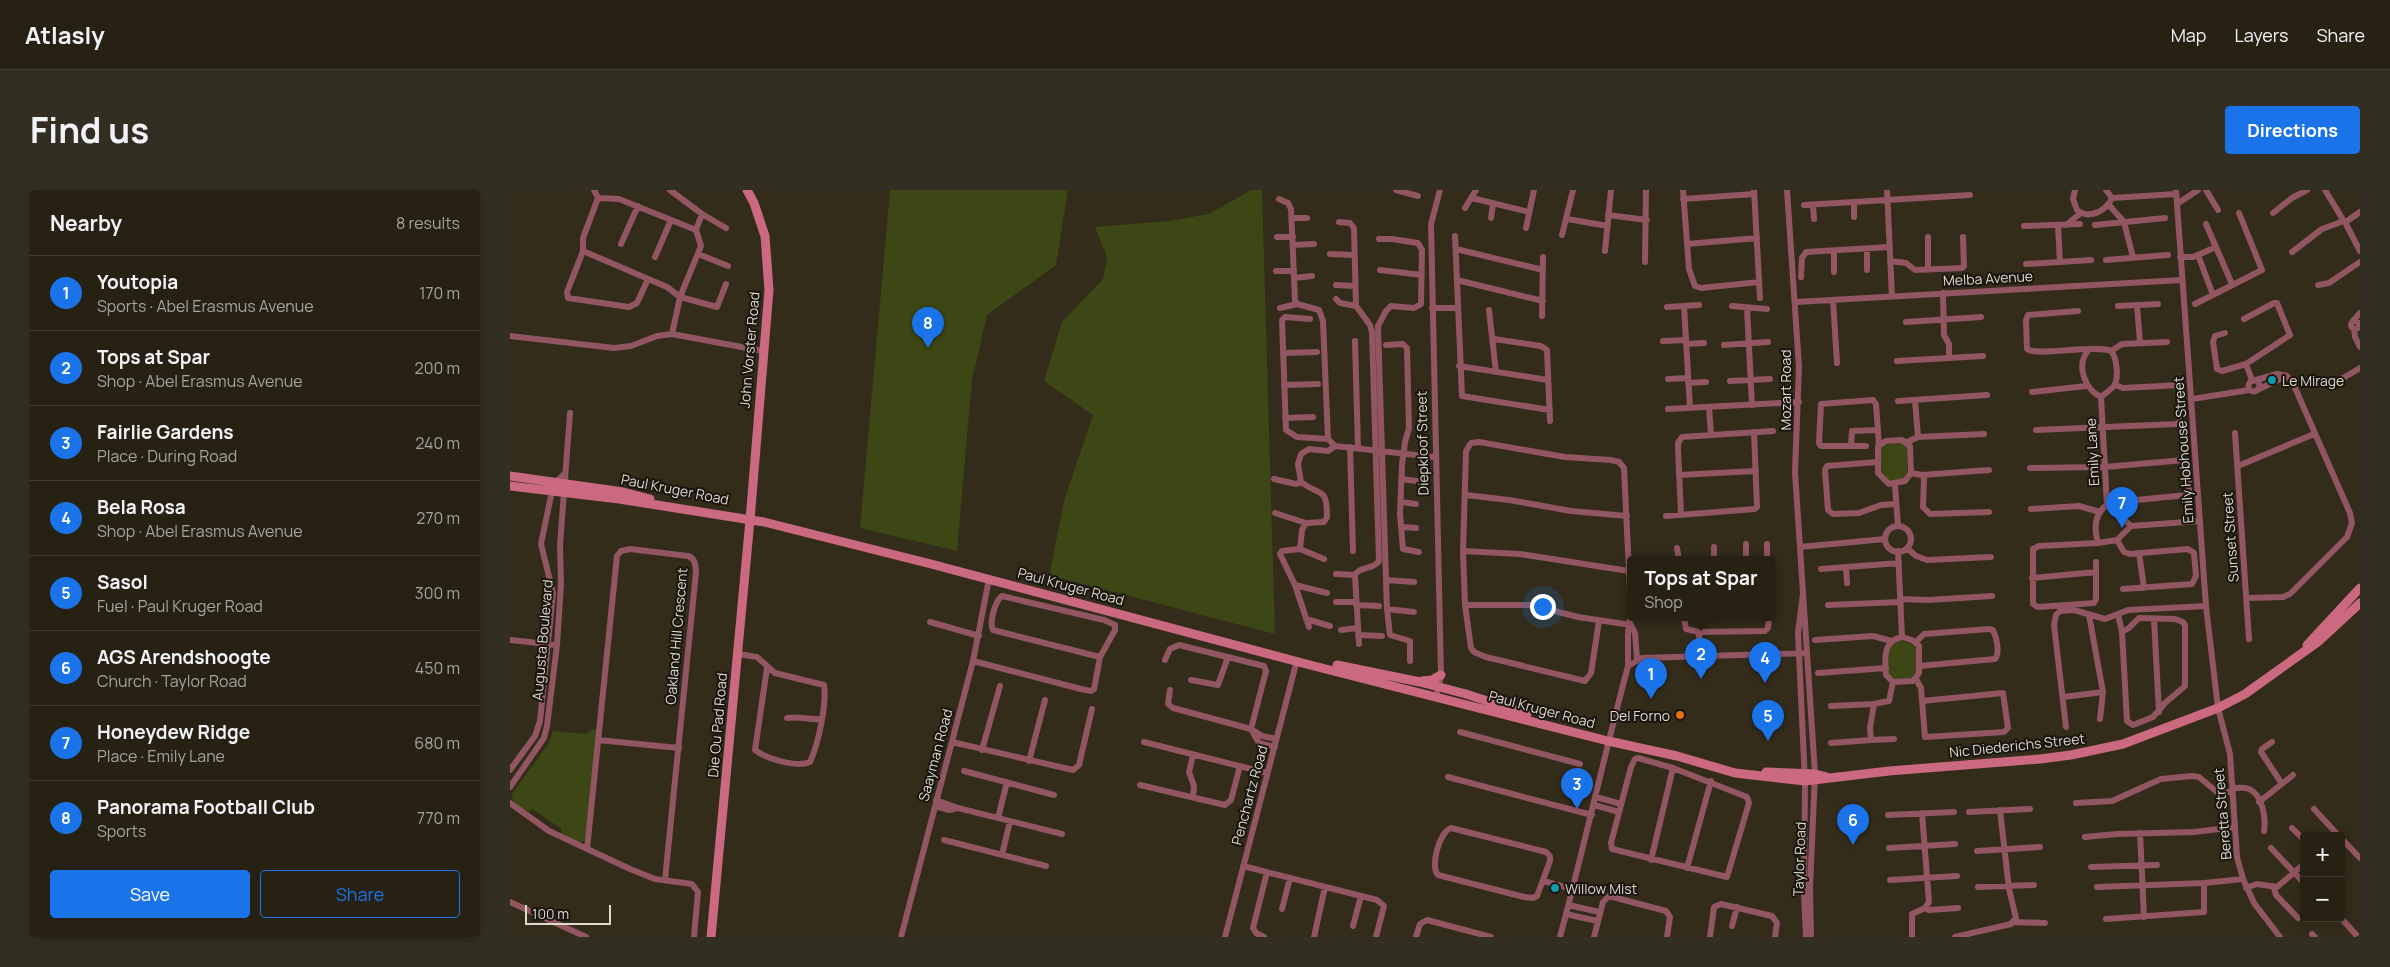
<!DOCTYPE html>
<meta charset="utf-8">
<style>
:root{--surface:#272114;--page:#332e22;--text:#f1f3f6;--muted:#a4a3a0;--line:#433e34;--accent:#1a73e8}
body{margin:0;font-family:Manrope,sans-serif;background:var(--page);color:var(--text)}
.controls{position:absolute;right:15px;bottom:15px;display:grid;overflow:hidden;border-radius:5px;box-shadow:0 2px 8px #0003}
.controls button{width:45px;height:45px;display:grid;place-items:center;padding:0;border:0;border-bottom:1px solid var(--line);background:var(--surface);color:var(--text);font:25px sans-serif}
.scale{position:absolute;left:15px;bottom:12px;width:86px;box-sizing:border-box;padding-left:5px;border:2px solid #dfdacf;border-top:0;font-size:14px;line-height:18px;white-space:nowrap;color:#dfdacf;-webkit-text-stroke:4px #19150d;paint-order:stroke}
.you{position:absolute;left:1032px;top:416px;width:18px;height:18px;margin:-12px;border:4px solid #fff;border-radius:50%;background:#1a73e8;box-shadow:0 0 0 8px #1a73e833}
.badge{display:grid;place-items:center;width:32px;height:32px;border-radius:50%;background:var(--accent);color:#fff;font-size:16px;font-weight:700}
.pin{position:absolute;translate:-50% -41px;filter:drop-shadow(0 1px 2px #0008)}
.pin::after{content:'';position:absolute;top:26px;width:18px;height:15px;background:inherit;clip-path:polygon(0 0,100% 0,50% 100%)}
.popup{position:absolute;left:1117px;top:366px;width:148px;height:65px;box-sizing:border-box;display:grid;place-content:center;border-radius:5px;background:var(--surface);filter:drop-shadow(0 1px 4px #0005);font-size:16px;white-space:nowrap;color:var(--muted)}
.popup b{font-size:19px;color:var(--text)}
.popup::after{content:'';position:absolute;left:50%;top:100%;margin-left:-10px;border:10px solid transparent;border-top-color:var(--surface)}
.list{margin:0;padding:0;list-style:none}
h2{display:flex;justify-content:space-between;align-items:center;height:65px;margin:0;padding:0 20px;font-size:21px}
h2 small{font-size:16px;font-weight:400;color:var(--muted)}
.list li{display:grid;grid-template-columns:32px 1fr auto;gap:15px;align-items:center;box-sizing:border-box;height:75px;padding:0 20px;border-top:1px solid var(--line)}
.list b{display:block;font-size:19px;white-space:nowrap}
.list p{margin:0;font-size:16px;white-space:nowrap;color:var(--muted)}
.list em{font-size:16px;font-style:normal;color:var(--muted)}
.actions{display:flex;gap:10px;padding:15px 20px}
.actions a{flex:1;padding:11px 0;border:1px solid var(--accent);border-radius:5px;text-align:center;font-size:18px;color:var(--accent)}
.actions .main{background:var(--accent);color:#fff}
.map{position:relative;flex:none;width:1850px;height:747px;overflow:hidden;border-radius:5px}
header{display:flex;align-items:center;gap:30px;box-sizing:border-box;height:70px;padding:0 25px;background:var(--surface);border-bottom:1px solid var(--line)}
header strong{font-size:24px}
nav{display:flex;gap:28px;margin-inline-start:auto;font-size:18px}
.intro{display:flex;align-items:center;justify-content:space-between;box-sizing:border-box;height:120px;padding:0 30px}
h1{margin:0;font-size:35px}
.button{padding:12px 22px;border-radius:5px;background:var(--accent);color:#fff;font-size:18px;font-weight:700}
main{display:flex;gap:30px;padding:0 30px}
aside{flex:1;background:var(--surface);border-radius:5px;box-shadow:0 2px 8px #0003}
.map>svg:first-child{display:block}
.green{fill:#3c4715}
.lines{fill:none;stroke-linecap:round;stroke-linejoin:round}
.street{stroke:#925562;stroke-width:6}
.secondary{stroke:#ca6980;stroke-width:9}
.culture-dot{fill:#0f9aa8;stroke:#19150d;stroke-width:2}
.food-dot{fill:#e8710a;stroke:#19150d;stroke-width:2}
.labels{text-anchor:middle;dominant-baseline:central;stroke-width:4;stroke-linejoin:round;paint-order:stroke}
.street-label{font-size:14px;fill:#dfdacf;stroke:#19150d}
.poi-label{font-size:14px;fill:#dfdacf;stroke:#19150d;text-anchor:start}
</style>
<header>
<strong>Atlasly</strong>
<nav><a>Map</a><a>Layers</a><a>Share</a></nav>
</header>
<div class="intro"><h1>Find us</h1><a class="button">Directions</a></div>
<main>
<aside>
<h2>Nearby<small>8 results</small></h2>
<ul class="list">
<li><span class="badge">1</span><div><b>Youtopia</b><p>Sports · Abel Erasmus Avenue</p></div><em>170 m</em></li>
<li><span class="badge">2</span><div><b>Tops at Spar</b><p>Shop · Abel Erasmus Avenue</p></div><em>200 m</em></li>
<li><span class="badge">3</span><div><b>Fairlie Gardens</b><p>Place · During Road</p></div><em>240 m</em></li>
<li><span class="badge">4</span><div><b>Bela Rosa</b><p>Shop · Abel Erasmus Avenue</p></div><em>270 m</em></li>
<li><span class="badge">5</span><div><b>Sasol</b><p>Fuel · Paul Kruger Road</p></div><em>300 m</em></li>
<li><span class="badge">6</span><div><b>AGS Arendshoogte</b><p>Church · Taylor Road</p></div><em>450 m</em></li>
<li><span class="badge">7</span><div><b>Honeydew Ridge</b><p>Place · Emily Lane</p></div><em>680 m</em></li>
<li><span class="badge">8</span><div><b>Panorama Football Club</b><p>Sports</p></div><em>770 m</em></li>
</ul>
<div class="actions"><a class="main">Save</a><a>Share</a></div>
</aside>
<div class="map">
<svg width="1850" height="747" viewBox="0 0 1850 747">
<rect width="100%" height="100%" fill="#342c1a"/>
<path class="green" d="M380 0H558L546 75 477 125 462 190 447 361 350 338Z
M741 0H752L765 444 539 385 555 308 583 225 534 191 552 132 593 89 597 67 585 37 659 31 699 24Z
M1393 253 1397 258V284L1392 290 1379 291 1371 280V258L1372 255Z
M1388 451 1399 452 1407 459V481L1402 489 1384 490 1379 485 1378 461 1379 458Z
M84 539H87L75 651C68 653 56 647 51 642L52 639 22 619 20 622C12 620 3 614 1 605L38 554 43 541 76 544Z"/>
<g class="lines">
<path class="street" d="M84 0 88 8 73 48V61L157 97 170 107 207 117 216 94
M160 0 192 24 216 38
M886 0 908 6
M1173 0 1179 79 1185 96 1191 98 1249 92
M1244 0 1250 108
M1277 0 1289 177 1285 282 1305 584 1300 697 1301 747
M1377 0 1382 106
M1565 0 1563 9 1567 20C1579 30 1596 21 1602 8L1596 0
M1666 0 1696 416 1708 518 1720 564 1727 667 1733 689 1744 713 1770 747
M1696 0 1708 20
M1815 0 1832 28
M88 8 109 9 186 40
M962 8 1019 22
M1602 8 1666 4
M769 9 778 13 781 19 785 110 787 114 809 120 813 131 818 249 825 256 924 267
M1173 9 1244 4
M1344 13V27
M1598 14 1614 32 1623 67
M1667 14 1688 0
M1294 15 1460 5
M1303 15 1304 29
M955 18 966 0
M1763 23 1782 8 1797 0
M1098 25 1137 30
M782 28H797
M981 28 983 14
M1057 29 1098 36
M1837 31 1850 22
M829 32 840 33 844 38 846 116
M1696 34 1722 94
M1836 34 1850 61
M1548 35 1550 72
M1556 35 1571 23
M1585 35 1655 28
M1514 36 1570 34
M1016 38 1024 0
M1052 45 1063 0
M945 46 952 206 1040 220
M767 47H783
M1418 47V80
M869 49H882L908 53 912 60 911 114 904 118 881 116 876 121 868 136 876 390 904 392
M111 54 128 16
M1177 54 1247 48
M783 55 804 54
M946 59 1033 80
M1357 59V80
M73 61 57 102 58 108 119 117 127 113 138 89
M1095 61 1101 0
M1782 62 1812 39 1831 32
M188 64 218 76
M820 64 844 65
M1688 65 1703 105
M145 67 161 30
M1670 67H1683L1706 57
M1596 70 1658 65
M1380 71 1396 73 1405 80 1452 78 1454 76 1453 47
M1135 72 1136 0
M1516 74 1581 70
M870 80 912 85
M766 81H784
M1324 82V62
M1291 87 1292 68 1296 62 1379 57
M784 88 802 86
M947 90 1033 111
M826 95 845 96
M1808 95 1819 93 1850 72
M1433 103 1434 145 1439 154V168
M826 109 830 113 846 116 860 135 862 142 869 371C863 380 850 376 845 385L849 454
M1323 110 1327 173
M1286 112 1672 90
M1685 114 1752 80 1729 23
M1627 115 1630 153
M1222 116 1257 119
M1608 116 1648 114
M1157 117 1174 116
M770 118 787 114
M922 118H948
M1237 118 1242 215
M979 120 986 182
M1568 121 1518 125 1516 130 1517 159C1526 167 1585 154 1601 161 1607 168 1609 188 1604 196 1600 200 1595 204 1591 207
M1032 126 1033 67
M800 129 775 127 772 130 776 240 787 247 818 249
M1841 135a4 4 0 1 1 8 0a4 4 0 1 1-8 0Z
M1843 131 1850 123
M1396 132 1471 127
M1844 139 1845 147 1850 157
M1715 143 1705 146 1703 152 1707 179 1712 181 1736 174 1780 145 1767 113H1764L1734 129
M162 144 170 107 191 56 186 40 192 24
M0 146 104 158 121 156 147 146 162 144 253 161
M984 149 1031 156 1037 160 1040 231
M845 151 848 258
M1153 151 1176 150
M1176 154 1194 153
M876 155 893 154 897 158 899 238 895 252 892 275 890 324 893 359 909 362
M1214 155 1258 152
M1579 160C1565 174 1575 200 1591 207
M1601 161 1612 154 1657 152
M773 163 807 162
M1387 171 1473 166
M1736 174 1742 190
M949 176 1038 190
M1158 189 1178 188
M1746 190 1767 184 1777 186
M1738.5 196a5.5 5.5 0 1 1 11 0a5.5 5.5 0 1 1-11 0Z
M1220 191 1260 189
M1178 193 1196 192
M1823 194 1850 178
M774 195 808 194
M1747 200 1777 186
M1522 202 1576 196
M1591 207 1597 315
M1682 209 1739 200
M1405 210 1408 247
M1388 211 1477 205
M1199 217 1201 245
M1180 218 1174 116 1189 115
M1158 219 1289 212
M775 228 803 227
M1526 240 1666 234 1673 231 1670 195 1613 198 1605 195
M1725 243 1739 449
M1392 250 1400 256 1401 283 1395 291 1379 294 1368 283V256L1376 251Z
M1397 252 1408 247 1474 244
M1341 256 1342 241 1367 240
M1356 256H1311L1309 253 1311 214 1363 210 1366 214 1369 255
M840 257 843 361
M1367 272 1317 276 1315 280 1318 320 1323 324 1349 323 1371 315 1386 314
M1728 276 1804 244
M1520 278 1595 277 1674 270 1678 273 1679 301 1677 305 1616 311 1604 319
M1401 283 1412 285 1479 280
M1169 285 1246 281
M1412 285 1414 289 1413 317 1420 324 1479 322
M764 289 786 294 791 292
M891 289 907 291
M1385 295 1388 336
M956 305 999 310 1061 321 1117 326
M891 312 906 314
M1597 315C1584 324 1584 339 1588 353L1607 350 1621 336 1690 331
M1600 317 1621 336
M1521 319 1569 316 1590 322
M765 323 796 333
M1171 324 1168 258V253L1172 247 1263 241
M1156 326 1245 319 1247 317 1244 242
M1375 349a13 13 0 1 1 26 0a13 13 0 1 1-26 0Z
M891 337 906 338
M1607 350 1614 362 1620 364 1678 359 1684 363 1686 386 1682 394 1613 399
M1257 354V370
M1204 357V370
M1290 357 1375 349
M1167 358 1169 370
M1397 358 1406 366 1417 370 1481 367
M790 359 814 369
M953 361 1010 364 1119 381
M1388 361 1392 447
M1629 363 1634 398
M1236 370V354
M1586 372V409L1584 413 1528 417 1523 414V359L1529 356 1588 353
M1336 377 1337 393
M1311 379 1389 373
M826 384 845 385
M1522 388 1586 382
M876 390 877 419 904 422
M785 395 817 403
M1293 404 1288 443 1295 591 1294 703 1296 747
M1737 408 1773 407 1780 404 1837 347 1842 333 1840 323 1782 191 1777 186
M1390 409 1418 410 1482 406
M826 412H846
M846 415 869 416
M955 415H1021L1068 427 1121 435
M1318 415 1391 412
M877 419 880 445 900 451V471
M1608 424 1612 442 1617 531 1623 535 1643 527 1655 513 1675 496V435L1673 432 1665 429 1629 428 1619 438 1612 442
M1579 425 1593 502 1590 529
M1174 428 1176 439 1189 442 1255 441 1258 438 1259 428
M796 429 820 436
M1644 429 1649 522
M1089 431 1081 483 1075 491 976 467 964 462 961 458 955 415 953 361 956 261 961 253 969 252 1055 267 1101 270 1109 272 1114 278 1121 423 1118 443V476
M420 432 469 446
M1121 435 1125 443 1127 469
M799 437 785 395 770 364 772 361 790 359 792 340 796 333 814 332 817 327C817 295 810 307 791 292L788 274 791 264 799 259 818 261 825 256
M831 440 847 438
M1189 442 1190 466
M848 445 872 446
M1392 447 1402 450 1409 456V483L1403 491 1383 492 1376 485C1375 469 1372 451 1392 447Z
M0 450 47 455
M1305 450 1363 446 1382 451
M1406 452 1414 444 1479 439 1483 440C1487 448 1490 463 1485 469L1409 476
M228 464 247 467 265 483 314 495C317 514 308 555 300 572 287 578 257 569 245 560L257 478
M655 470 660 459 669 455 754 476 756 481 741 539 749 553 765 557
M463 471 571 499 581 501 584 499 590 467 605 440V435L594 430 492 406C485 411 479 433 483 440L590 467
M1308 483 1376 478
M1406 489 1411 498 1415 547 1494 542 1498 538 1493 503 1412 511
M681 490 708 495 718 467
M1383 492 1379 511 1364 514 1360 538 1361 550 1384 549
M660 500 658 514 663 518 741 539 752 546 766 549
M926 507 931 485 921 34 930 0
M1553 507 1593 502
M1321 516 1364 514
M277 528C289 526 299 530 311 529
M1556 537 1544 435 1546 425 1550 421 1564 420 1595 429 1618 420 1696 416
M950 542 1070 574
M88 550 169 558
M442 552 563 580 569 575 582 519
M634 552 757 583
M1762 552 1752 559 1751 562 1772 594
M1321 553 1361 550
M472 560 490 496
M1128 568 1163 578 1237 607 1239 613 1217 687 1102 659 1101 653 1121 577 1125 569Z
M519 571 535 510
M0 580 25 546 30 531 43 403 31 354 42 301 45 293 55 283
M454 581 544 605
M938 587 1082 625
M630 595 715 615 721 610 730 576
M0 597 34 548 37 536 47 455 51 394 50 355 60 223
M1723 598C1728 598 1734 597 1739 599 1753 605 1756 629 1754 641
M683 607 684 596 679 582 683 565
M1086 607 1111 614
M426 610 448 618 552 644
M1749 612 1783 585
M0 613 39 641 120 679 145 689 182 694 188 702 184 747
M1566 613 1602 611 1651 589 1682 586 1689 587 1707 602H1722
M1084 615 1109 622
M425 616 439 620 448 618
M1804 619 1829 646
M1459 622 1520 619
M1378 625 1444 622
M488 628 497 592
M941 638 1036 662 1040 666V671L1027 706 1023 708 1014 707 928 685C920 677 929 642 941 638Z
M1782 638 1794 650
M1630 643 1634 727
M1575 647 1607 644 1684 642 1725 637
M1831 648 1850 668
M434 650 536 676
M1379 658 1445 654
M1761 658 1794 693
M77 659 107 366 111 361 120 359 178 366C185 368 186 375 186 382L155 690
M1467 661 1530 657
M492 665 500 631
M1141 670 1163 578
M733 676 867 710 874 716 866 747
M1581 677 1647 675
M1177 678 1201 591
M1380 690 1447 686
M1033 691 1044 694
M1048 695 1062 699
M1468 697 1524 695
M1587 697 1694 693 1733 689
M1736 698 1747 694 1767 697 1794 674
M1764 698 1766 705 1788 728
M0 712 76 747
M1059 715 1089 722
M1415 718 1419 720 1448 718
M772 719 780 688
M1056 724 1087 731
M1831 728 1848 747
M1596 729 1694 722V693
M1503 732 1535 733
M843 736 851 706
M1222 736 1227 717
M1802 744 1805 747
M391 747 463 471 479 389
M715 747 787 470
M754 747 746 743 743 738 757 682
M804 747 815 697
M906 747 910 734 917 730 981 747
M1050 747C1074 657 1094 566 1118 476L1132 468 1297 463
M1084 747 1093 712 1099 706 1156 721 1160 727 1157 747
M1200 747 1204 717 1211 714 1262 726 1267 733 1265 747
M1402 747V724L1415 718 1419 712 1412 623
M1445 747 1501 734 1506 728 1499 699 1490 620"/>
<path class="secondary" d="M0 286 113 302 140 309
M0 296 109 309 254 332 421 374 800 475 1098 551 1167 566 1225 583 1295 591 1379 581 1530 569 1561 565 1613 554 1708 518 1735 504 1809 451 1850 413
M1797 455 1850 398
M827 475 910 492 956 504 1017 524
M912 491 922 490 931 485
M1256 582 1305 584 1317 587
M201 747 240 330 259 100 255 46 244 13 237 0"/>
</g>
<g class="culture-dot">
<circle cx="1762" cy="190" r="5"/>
<circle cx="1045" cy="698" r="5"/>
</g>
<circle class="food-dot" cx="1170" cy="525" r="5"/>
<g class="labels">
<g class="street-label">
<text transform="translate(1478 88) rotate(-3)">Melba Avenue</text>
<text transform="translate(239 160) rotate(-85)">John Vorster Road</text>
<text transform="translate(1275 200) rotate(-90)">Mozart Road</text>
<text transform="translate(912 253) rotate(-91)">Diepkloof Street</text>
<text transform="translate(1673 260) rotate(-94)">Emily Hobhouse Street</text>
<text transform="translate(1582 262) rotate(-93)">Emily Lane</text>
<text transform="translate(165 299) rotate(11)">Paul Kruger Road</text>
<text transform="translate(1720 347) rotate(-94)">Sunset Street</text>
<text transform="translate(561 396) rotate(15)">Paul Kruger Road</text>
<text transform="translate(166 446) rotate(-85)">Oakland Hill Crescent</text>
<text transform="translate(32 450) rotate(-85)">Augusta Boulevard</text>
<text transform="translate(1032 519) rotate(15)">Paul Kruger Road</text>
<text transform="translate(207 535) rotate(-85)">Die Ou Pad Road</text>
<text transform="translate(1507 555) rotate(-6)">Nic Diederichs Street</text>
<text transform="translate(425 565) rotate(-75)">Saayman Road</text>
<text transform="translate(739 605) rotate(-75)">Penchartz Road</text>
<text transform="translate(1712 624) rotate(-95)">Beretta Street</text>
<text transform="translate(1289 669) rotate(-88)">Taylor Road</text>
</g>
<g class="poi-label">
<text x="1772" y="190">Le Mirage</text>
<text x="1160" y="525" text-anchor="end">Del Forno</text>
<text x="1055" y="698">Willow Mist</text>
</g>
</g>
</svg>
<div class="controls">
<button>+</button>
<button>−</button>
</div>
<div class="scale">100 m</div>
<div class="you"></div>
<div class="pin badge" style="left:1141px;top:509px">1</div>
<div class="pin badge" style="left:1191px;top:489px">2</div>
<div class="popup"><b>Tops at Spar</b>Shop</div>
<div class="pin badge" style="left:1067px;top:619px">3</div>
<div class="pin badge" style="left:1255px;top:493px">4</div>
<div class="pin badge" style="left:1258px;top:551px">5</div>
<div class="pin badge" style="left:1343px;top:655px">6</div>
<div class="pin badge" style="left:1612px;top:338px">7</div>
<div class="pin badge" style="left:418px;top:158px">8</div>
</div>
</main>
